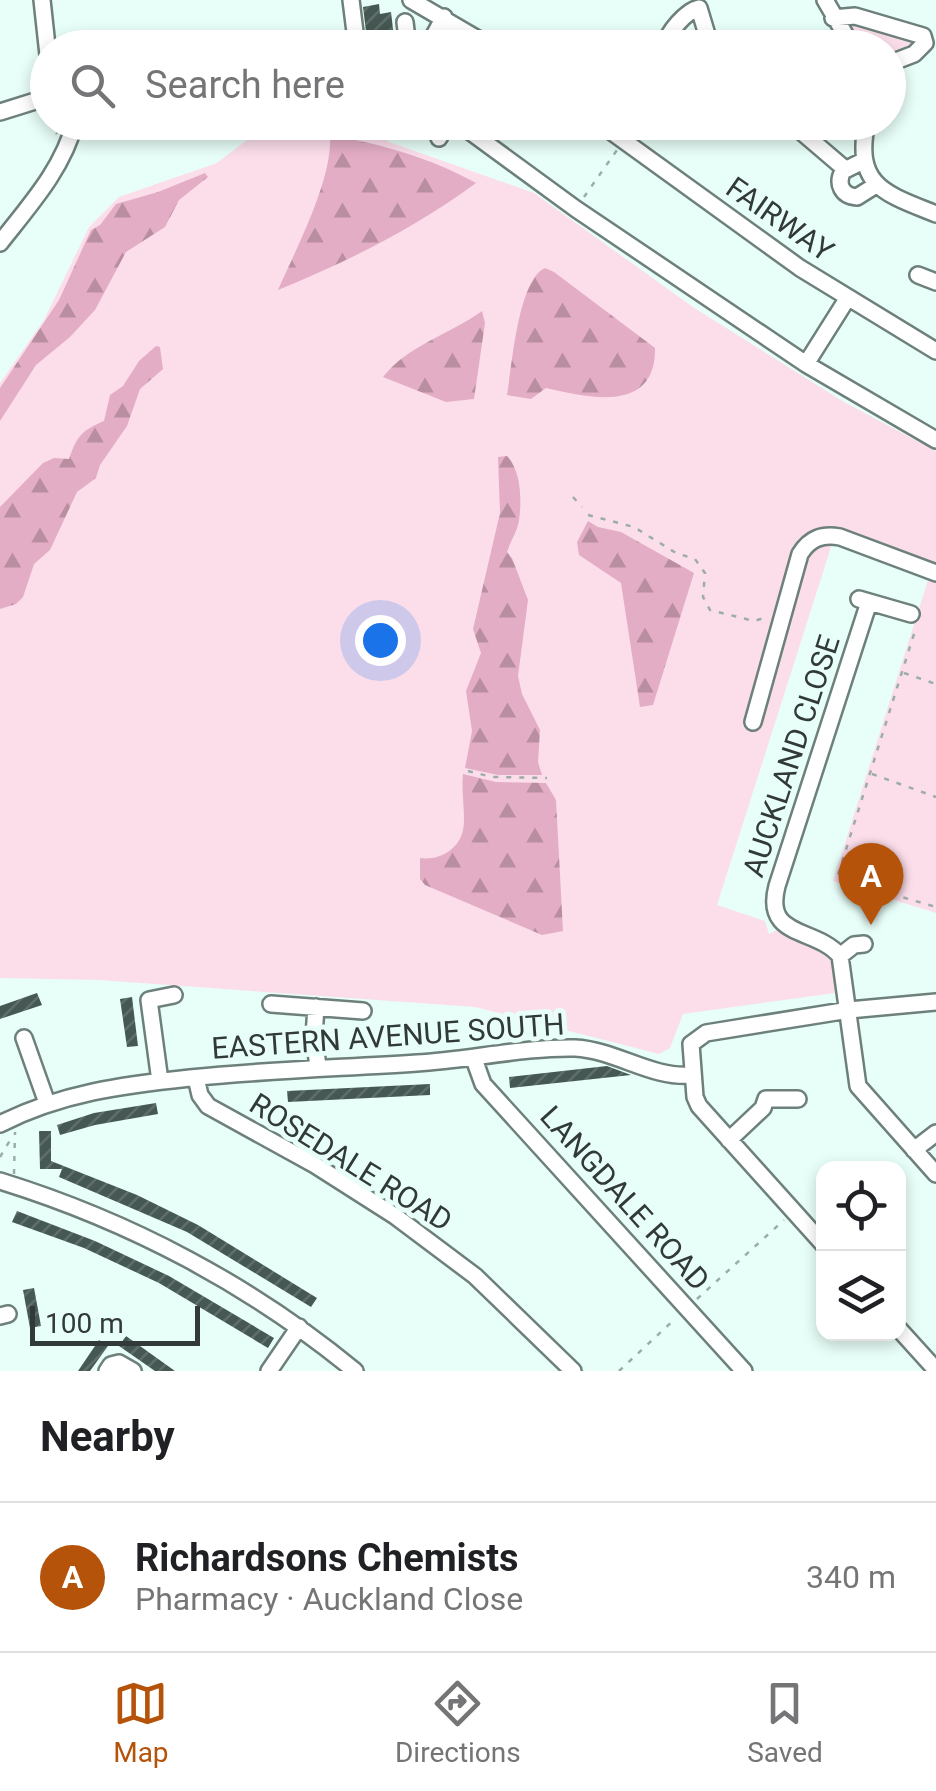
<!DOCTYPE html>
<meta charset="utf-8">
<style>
:root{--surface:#fff;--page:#f6f6f6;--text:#202124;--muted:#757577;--line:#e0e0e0;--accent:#b45309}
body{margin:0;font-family:Roboto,sans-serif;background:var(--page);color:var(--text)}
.controls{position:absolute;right:30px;bottom:30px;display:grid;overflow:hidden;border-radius:20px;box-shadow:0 5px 15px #0003}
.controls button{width:90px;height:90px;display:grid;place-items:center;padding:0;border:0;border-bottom:2px solid var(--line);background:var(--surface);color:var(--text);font:50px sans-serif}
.scale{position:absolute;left:30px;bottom:25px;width:170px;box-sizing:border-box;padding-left:10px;border:5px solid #323a38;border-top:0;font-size:28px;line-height:35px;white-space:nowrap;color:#323a38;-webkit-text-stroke:8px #e8fef8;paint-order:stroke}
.you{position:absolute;left:380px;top:640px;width:35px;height:35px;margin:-25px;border:8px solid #fff;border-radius:50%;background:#1a73e8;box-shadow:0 0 0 15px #1a73e833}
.badge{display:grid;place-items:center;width:65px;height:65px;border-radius:50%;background:var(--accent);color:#fff;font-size:32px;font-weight:700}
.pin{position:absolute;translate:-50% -82px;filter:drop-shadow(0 2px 5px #0008)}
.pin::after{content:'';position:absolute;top:52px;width:35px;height:30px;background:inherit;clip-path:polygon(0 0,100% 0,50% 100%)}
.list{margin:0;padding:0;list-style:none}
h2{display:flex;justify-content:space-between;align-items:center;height:130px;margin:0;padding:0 40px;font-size:42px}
h2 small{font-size:32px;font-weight:400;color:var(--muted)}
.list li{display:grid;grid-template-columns:65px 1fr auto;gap:30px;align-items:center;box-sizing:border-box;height:150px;padding:0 40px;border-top:2px solid var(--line)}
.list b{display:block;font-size:38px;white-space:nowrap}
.list p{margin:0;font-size:32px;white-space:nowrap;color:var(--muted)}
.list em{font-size:32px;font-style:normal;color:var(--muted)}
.icon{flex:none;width:55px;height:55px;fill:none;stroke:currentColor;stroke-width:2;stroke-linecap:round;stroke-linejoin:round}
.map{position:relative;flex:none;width:936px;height:1371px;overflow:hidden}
.search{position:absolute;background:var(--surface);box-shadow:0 5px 15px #0003;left:30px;right:30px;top:30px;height:110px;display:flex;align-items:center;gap:25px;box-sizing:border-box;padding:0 35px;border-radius:55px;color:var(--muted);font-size:38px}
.sheet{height:280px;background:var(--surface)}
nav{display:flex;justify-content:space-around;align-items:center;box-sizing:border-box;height:140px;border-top:2px solid var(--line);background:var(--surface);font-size:28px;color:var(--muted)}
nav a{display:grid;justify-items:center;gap:5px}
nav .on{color:var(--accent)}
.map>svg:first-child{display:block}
.green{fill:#fcdeeb}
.forest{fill:url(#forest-firs)}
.building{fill:url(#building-hatch)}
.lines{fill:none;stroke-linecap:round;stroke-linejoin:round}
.minor-casing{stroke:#6d807b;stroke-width:20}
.path{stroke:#9caca8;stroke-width:2.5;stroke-dasharray:5 8;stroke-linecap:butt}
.minor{stroke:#fff;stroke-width:15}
.labels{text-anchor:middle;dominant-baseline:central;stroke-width:10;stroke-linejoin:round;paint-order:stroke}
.street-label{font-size:30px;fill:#323a38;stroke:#e8fef8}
</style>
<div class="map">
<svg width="936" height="1371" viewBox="0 0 936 1371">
<defs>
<pattern id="forest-firs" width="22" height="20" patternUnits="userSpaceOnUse" patternTransform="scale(2.5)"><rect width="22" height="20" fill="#e3adc5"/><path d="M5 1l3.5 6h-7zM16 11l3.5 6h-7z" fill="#b98ea1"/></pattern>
<pattern id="building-hatch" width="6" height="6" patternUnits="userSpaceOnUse" patternTransform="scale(2.5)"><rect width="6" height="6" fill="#465853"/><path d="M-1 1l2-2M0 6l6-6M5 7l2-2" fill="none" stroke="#5f6e69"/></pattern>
</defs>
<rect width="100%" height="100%" fill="#e8fef8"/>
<path class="green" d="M854 22 910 34 916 43 912 50 889 60 888 48 864 47 852 28Z
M336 122 367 126 389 142 534 193 693 307 844 402 936 451V913L833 881 928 580 848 546 832 544 717 905 765 921 769 934 777 930C796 943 838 948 836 979 836 984 834 988 835 993L683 1014 670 1048 659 1054 475 1007 99 980 0 978V383L44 320 89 227 119 197 217 163 269 123Z"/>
<path class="forest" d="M330 135C381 144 431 158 476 183 415 228 349 261 278 290 296 249 333 179 330 135Z
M205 173 208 177 179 200 165 227 126 252 95 310 70 337 36 365 0 421V388L59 300 91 230 100 225 116 204 158 192Z
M545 268 554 272 655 348C656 415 586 397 546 388L531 399 507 395C512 366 518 280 545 268Z
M482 311 485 323 474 399 446 402 383 377C407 346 450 334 482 311Z
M156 346 160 347 163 369 140 389 127 426 100 465 96 478 77 492 50 550 34 564 23 597 16 604 0 609V507L43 463 54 458 69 459C77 436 81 431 104 421L110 395 123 386 139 361Z
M507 456C521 471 522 500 519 520 518 530 510 542 507 552L512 558 528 600 518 676 522 694 540 730 538 762 542 775H498L465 768 472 731 466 691 481 653 473 629 500 513 498 457Z
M588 521 598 527 621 532 694 573 653 705 640 707 621 583 579 555 577 542Z
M463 774 496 782 546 783 556 800 563 931 542 935 425 885 420 879V858C438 861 459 850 463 830 466 818 461 791 463 774Z"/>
<path class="building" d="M379 4 380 14 391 12 395 46 368 48 363 7Z
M37 993 42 1005 0 1019V1006Z
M132 997 138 1046 127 1047 120 999Z
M607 1066 631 1075 510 1088 509 1077Z
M430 1084V1095L288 1102 287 1091Z
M156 1103 158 1114 95 1125 60 1135 57 1125 94 1113Z
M39 1131H51V1161L137 1195 198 1225 317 1298 311 1307 187 1232 59 1177 62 1169H40Z
M17 1211 95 1241 169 1276 274 1338 268 1348 159 1283 84 1248 12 1222Z
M34 1288 41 1326 30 1328 23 1290Z
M126 1336 175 1371H155L119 1346Z
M99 1340 108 1346 90 1371H78Z"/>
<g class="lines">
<g class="minor-casing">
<path id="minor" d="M42 0 48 55
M351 0 357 48
M411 0 493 48
M825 0 853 48
M833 18 855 16 923 36 925 43 914 54 888 64
M405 22 408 48
M427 48 444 17
M673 48 665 45C668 32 686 11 699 8L711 48
M0 112 48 97
M457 122 576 209 806 364 936 440
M598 122 800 268 936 351
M790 122 845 169
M867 122C853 186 886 194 936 214
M439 138 447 122
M863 161 843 171C836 184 842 196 857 197L876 185
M0 243C29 206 63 169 75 122
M918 275 936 282
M806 364 847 299
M859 599 911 614
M869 602 777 886C763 939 816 927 840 956L858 1086 936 1174
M753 722 800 554C810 538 822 534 840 537L936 573
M840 956 854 945 864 944
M271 1004 363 1011
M316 1007 314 1036 318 1067
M24 1038 47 1103
M474 1059 483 1084 744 1371
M196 1078 200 1095 208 1106 315 1165 395 1216 475 1276 573 1371
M160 1081 149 1000 174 995
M0 1124C61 1093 123 1085 190 1078 266 1070 341 1068 417 1063 468 1060 525 1047 575 1048 616 1050 652 1079 692 1075
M729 1140 763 1108 766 1099H798
M914 1150 936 1133
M0 1181C129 1221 251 1285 355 1371
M824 1245 699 1106 695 1097 691 1044 706 1033 849 1010 936 1002
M0 1316 8 1314
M898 1328 936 1370
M107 1371 111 1365 119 1363 133 1371
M269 1371 299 1327"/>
</g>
<path class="path" d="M49 122 57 134
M584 197 617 150
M573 497 582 507
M588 515 634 527 676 553 695 559 705 573 703 597 710 610 754 621 767 617
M914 634 837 878 936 907
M904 673 936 684
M468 771 492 777 547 778
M872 774 936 797
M0 1157 12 1137
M14 1174 15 1132
M697 1299 784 1220
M619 1371 676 1318"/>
<use href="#minor" class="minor"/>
</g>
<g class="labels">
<g class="street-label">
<text transform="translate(780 219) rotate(35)">FAIRWAY</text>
<text transform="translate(791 756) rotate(-72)">AUCKLAND CLOSE</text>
<text transform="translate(388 1036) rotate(-4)">EASTERN AVENUE SOUTH</text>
<text transform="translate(351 1162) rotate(32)">ROSEDALE ROAD</text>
<text transform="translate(625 1198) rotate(48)">LANGDALE ROAD</text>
</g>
</g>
</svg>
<div class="controls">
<button><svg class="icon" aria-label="locate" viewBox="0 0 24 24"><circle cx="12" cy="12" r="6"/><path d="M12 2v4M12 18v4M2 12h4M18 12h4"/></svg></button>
<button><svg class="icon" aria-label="layers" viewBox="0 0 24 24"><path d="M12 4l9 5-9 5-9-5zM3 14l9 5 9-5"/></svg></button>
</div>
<div class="scale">100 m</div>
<div class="you"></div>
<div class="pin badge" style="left:871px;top:925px">A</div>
<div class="search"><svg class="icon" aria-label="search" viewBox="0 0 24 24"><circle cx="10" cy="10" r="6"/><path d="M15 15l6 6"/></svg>Search here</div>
</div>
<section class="sheet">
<h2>Nearby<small></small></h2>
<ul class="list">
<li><span class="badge">A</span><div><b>Richardsons Chemists</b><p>Pharmacy · Auckland Close</p></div><em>340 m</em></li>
</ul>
</section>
<nav>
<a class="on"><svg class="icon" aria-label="map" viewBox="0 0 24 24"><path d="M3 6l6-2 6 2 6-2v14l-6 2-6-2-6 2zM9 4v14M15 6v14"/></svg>Map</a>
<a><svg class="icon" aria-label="directions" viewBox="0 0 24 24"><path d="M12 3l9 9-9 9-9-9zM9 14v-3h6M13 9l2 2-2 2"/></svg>Directions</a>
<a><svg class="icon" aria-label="saved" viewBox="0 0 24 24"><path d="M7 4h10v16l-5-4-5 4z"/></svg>Saved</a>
</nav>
